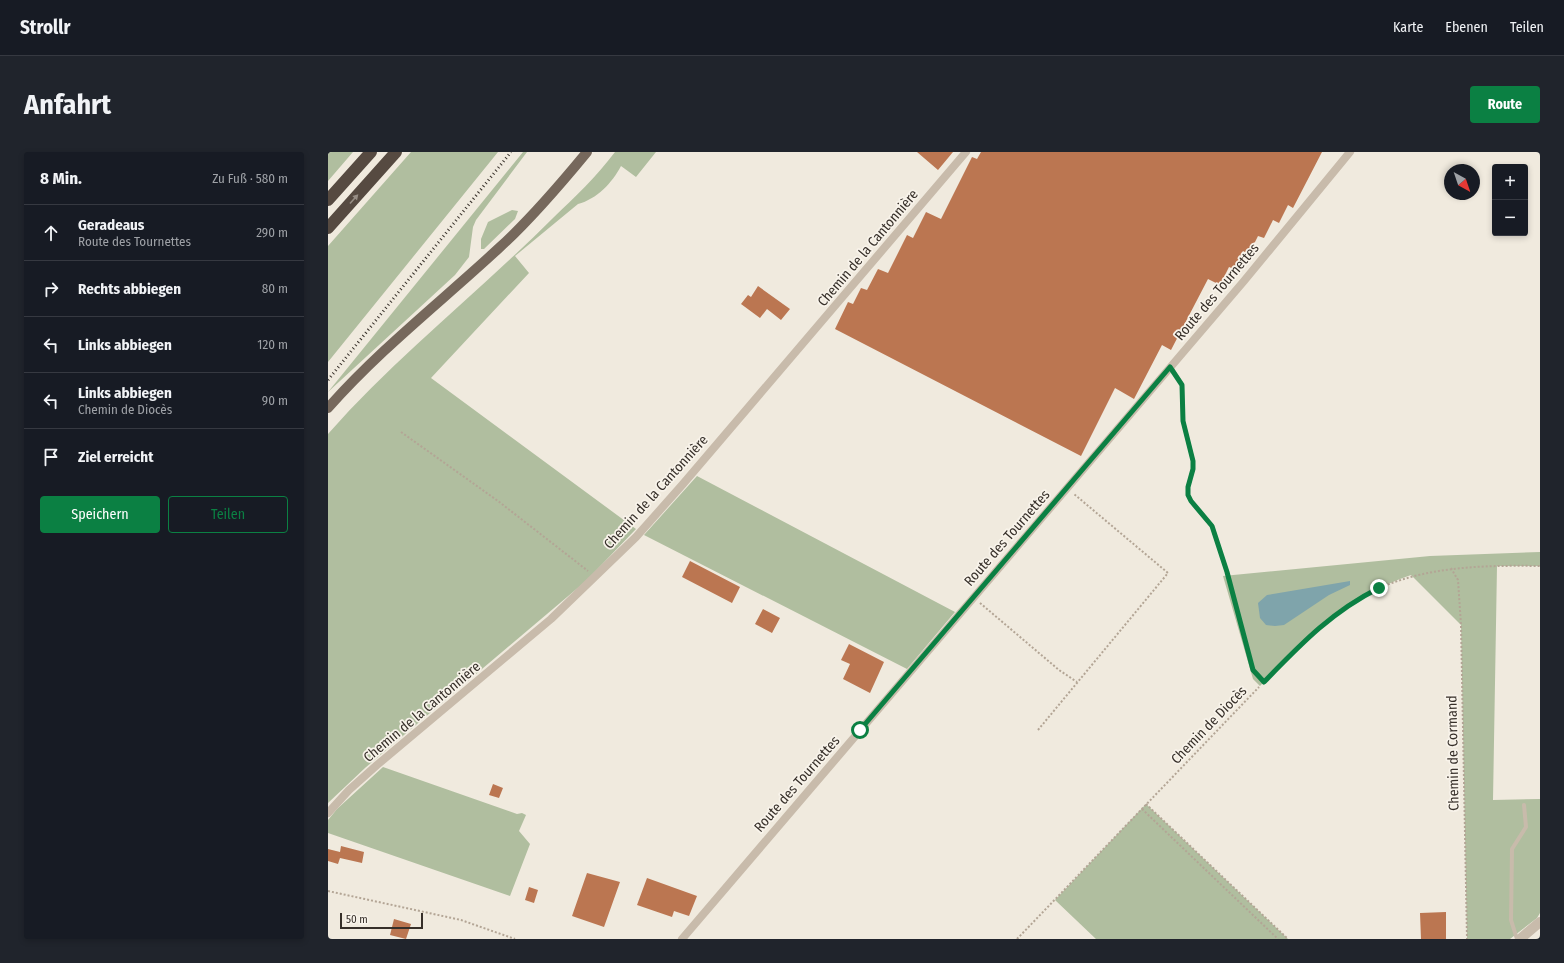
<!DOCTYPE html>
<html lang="de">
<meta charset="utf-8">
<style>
:root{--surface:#171b24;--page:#20242c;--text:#f1f3f6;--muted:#9ea1a6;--line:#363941;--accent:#0b8043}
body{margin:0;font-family:"Fira Sans Condensed",sans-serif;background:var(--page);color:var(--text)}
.controls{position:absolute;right:12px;top:12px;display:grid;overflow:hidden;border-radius:4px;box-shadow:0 2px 6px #0003}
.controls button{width:36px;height:36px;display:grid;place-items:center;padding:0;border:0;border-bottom:1px solid var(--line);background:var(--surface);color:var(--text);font:20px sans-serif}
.compass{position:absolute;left:1116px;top:12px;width:36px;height:36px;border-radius:50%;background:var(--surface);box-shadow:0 2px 6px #0003;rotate:140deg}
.scale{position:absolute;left:12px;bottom:10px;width:83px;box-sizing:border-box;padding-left:4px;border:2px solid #362f29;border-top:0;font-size:11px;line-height:14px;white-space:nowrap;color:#362f29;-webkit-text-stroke:3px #f8f3ea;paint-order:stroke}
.stop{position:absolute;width:12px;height:12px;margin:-9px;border:3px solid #0b8043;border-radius:50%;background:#fff}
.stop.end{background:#0b8043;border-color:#fff;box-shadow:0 1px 4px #0008}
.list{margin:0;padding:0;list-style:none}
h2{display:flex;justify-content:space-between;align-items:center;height:52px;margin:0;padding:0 16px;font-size:17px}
h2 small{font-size:13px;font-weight:400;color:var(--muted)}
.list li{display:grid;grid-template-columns:26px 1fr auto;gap:12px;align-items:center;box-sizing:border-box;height:56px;padding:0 16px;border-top:1px solid var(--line)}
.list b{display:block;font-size:15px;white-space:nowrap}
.list p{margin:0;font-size:13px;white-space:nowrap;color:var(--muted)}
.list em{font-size:13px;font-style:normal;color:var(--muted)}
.actions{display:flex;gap:8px;padding:12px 16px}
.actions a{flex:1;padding:9px 0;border:1px solid var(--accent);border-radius:4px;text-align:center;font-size:14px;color:var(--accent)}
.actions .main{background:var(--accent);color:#fff}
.icon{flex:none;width:22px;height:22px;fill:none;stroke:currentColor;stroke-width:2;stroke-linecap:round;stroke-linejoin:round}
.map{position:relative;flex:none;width:1212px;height:787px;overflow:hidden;border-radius:4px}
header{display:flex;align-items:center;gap:24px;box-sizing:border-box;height:56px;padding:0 20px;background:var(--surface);border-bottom:1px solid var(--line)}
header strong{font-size:19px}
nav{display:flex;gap:22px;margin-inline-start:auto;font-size:14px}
.intro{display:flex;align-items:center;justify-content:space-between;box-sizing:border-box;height:96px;padding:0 24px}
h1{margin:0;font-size:28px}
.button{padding:10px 18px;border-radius:4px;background:var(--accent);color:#fff;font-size:14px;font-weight:700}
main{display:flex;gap:24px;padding:0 24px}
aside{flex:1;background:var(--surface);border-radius:4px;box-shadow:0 2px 6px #0003}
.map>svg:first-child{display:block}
.green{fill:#b0be9f}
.water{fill:#7fa4ab}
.building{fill:#bb7651}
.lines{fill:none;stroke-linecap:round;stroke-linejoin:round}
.path{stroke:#b3a595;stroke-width:2;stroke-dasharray:2 2;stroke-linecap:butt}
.service{stroke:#c8bbab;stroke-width:4}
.minor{stroke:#c8bbab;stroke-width:8}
.tertiary{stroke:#c8bbab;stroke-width:10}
.primary{stroke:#76685c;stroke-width:10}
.motorway{stroke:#564a41;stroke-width:12}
.rail{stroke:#362f29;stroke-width:3;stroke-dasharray:1 3;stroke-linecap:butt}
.oneway{fill:#978e85}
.route{stroke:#0b8043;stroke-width:5}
.labels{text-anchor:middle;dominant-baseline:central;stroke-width:3.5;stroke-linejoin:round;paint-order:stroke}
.street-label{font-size:14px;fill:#362f29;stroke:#f8f3ea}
</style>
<header>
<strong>Strollr</strong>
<nav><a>Karte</a><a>Ebenen</a><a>Teilen</a></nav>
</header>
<div class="intro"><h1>Anfahrt</h1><a class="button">Route</a></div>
<main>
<aside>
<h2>8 Min.<small>Zu Fuß · 580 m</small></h2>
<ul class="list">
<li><svg class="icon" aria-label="ahead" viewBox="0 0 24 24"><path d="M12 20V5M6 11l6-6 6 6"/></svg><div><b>Geradeaus</b><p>Route des Tournettes</p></div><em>290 m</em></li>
<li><svg class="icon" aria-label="right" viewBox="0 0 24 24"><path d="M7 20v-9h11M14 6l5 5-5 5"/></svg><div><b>Rechts abbiegen</b></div><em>80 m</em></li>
<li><svg class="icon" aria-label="left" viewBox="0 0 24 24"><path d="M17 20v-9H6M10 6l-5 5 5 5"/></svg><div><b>Links abbiegen</b></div><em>120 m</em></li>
<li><svg class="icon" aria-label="left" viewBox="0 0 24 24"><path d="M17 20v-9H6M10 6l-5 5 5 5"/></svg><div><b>Links abbiegen</b><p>Chemin de Diocès</p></div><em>90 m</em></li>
<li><svg class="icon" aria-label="arrive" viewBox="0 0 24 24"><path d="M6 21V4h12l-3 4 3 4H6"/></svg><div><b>Ziel erreicht</b></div></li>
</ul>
<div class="actions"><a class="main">Speichern</a><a>Teilen</a></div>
</aside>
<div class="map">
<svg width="1212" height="787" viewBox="0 0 1212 787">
<rect width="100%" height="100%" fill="#f0eade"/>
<path class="green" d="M0 0H25L0 29Z
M83 0H170L0 210V94Z
M195 0H199L148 68 145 75 141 105 127 123 0 240Z
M287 0H328L308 25 293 14C284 31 269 47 250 52L187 104 201 121 103 226 308 377 258 429 37 616 0 651V282C69 204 151 140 225 66 247 45 269 24 287 0Z
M184 58 190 59 187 67 156 97H153V87L160 70Z
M369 324 627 460 579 517 316 383Z
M1212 400V414H1169L1165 648 1212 647V761L1209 766 1182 787H1139L1133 473 1083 423C1014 447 982 483 932 534L925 527 895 424 1102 404Z
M55 615 189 662 194 661 198 663 191 679 202 692 182 744 0 681V668L9 657Z
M818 652 960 787H768L727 748Z"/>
<path class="water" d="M1022 429V433L1001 443 956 473 947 474 938 473 932 466 930 451 939 443Z"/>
<path class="building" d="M589 0H625L610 18Z
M653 0H994L965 56 960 53 951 71 945 68 936 86 930 84 921 102 915 99 906 117 901 115 892 133 880 127 843 198 834 193 806 247 787 236 753 304 507 177 520 150 525 152 533 136 539 138 550 117 560 121 579 83 585 86 598 60 613 67 644 5 649 7Z
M430 134 462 157 453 168 439 157 432 166 413 152 420 143 423 145Z
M362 409 412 435 404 451 354 425Z
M435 457 452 466 444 481 427 472Z
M521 492 556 510 542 541 515 527 522 512 513 508Z
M165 632 175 636 171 646 161 643Z
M13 694 36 700 34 711 12 706 10 712 0 709V697L12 700Z
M259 721 292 730 276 775 244 764Z
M319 726 369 744 361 764 346 759 344 765 309 753Z
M201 735 210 738 206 751 197 748Z
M1118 760V787H1093L1092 761Z
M66 767 83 772 78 787 62 783Z"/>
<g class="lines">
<path class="path" d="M73 280 170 349 260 419
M1123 416 1130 428 1133 473 1139 787
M652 451 731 518 749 530
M941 525C963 503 984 479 1009 460 1072 415 1138 413 1212 414
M710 578 840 421 746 342
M818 652 960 787
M814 657 950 787
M0 739 133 768 187 787
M689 787 931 535"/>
<path class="service" d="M843 215 854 233 855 269 865 309V317L860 335V343L863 349 884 374 899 420 925 518 936 530
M1189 787 1183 768 1184 697 1198 675 1196 653"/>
<path class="minor" d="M0 661 21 638 49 613 223 467 308 385 355 332 638 0
M354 787 916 129 1022 0"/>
<path class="tertiary" d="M1192 787 1212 770"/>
<path class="primary" d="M0 256C52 197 114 149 171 96 203 67 231 34 259 0"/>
<path class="motorway" d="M0 48 43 0
M0 76 68 0"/>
<path class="rail" d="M0 228 183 0"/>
</g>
<defs><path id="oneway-solid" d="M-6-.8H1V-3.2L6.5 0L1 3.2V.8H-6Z"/></defs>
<use class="oneway" href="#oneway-solid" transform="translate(26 47) rotate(-48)"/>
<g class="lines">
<path class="route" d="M532 578 842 215 854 233 855 269 865 309V317L860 335V343L863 349 884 374 899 420 925 518 936 530C972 493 1003 460 1051 436"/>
</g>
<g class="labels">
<g class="street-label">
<text transform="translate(540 96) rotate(-50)">Chemin de la Cantonnière</text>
<text transform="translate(889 140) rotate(-50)">Route des Tournettes</text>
<text transform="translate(328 340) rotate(-48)">Chemin de la Cantonnière</text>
<text transform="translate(679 386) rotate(-49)">Route des Tournettes</text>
<text transform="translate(94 560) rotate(-40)">Chemin de la Cantonnière</text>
<text transform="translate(881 573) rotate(-46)">Chemin de Diocès</text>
<text transform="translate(1125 601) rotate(-91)">Chemin de Cormand</text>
<text transform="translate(469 632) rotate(-49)">Route des Tournettes</text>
</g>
</g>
</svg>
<div class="controls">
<button>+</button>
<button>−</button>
</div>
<svg class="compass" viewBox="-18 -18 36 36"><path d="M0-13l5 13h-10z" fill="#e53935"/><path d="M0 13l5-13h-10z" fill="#9ea1a6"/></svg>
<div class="scale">50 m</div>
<div class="stop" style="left:532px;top:578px"></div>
<div class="stop end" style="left:1051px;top:436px"></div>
</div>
</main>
